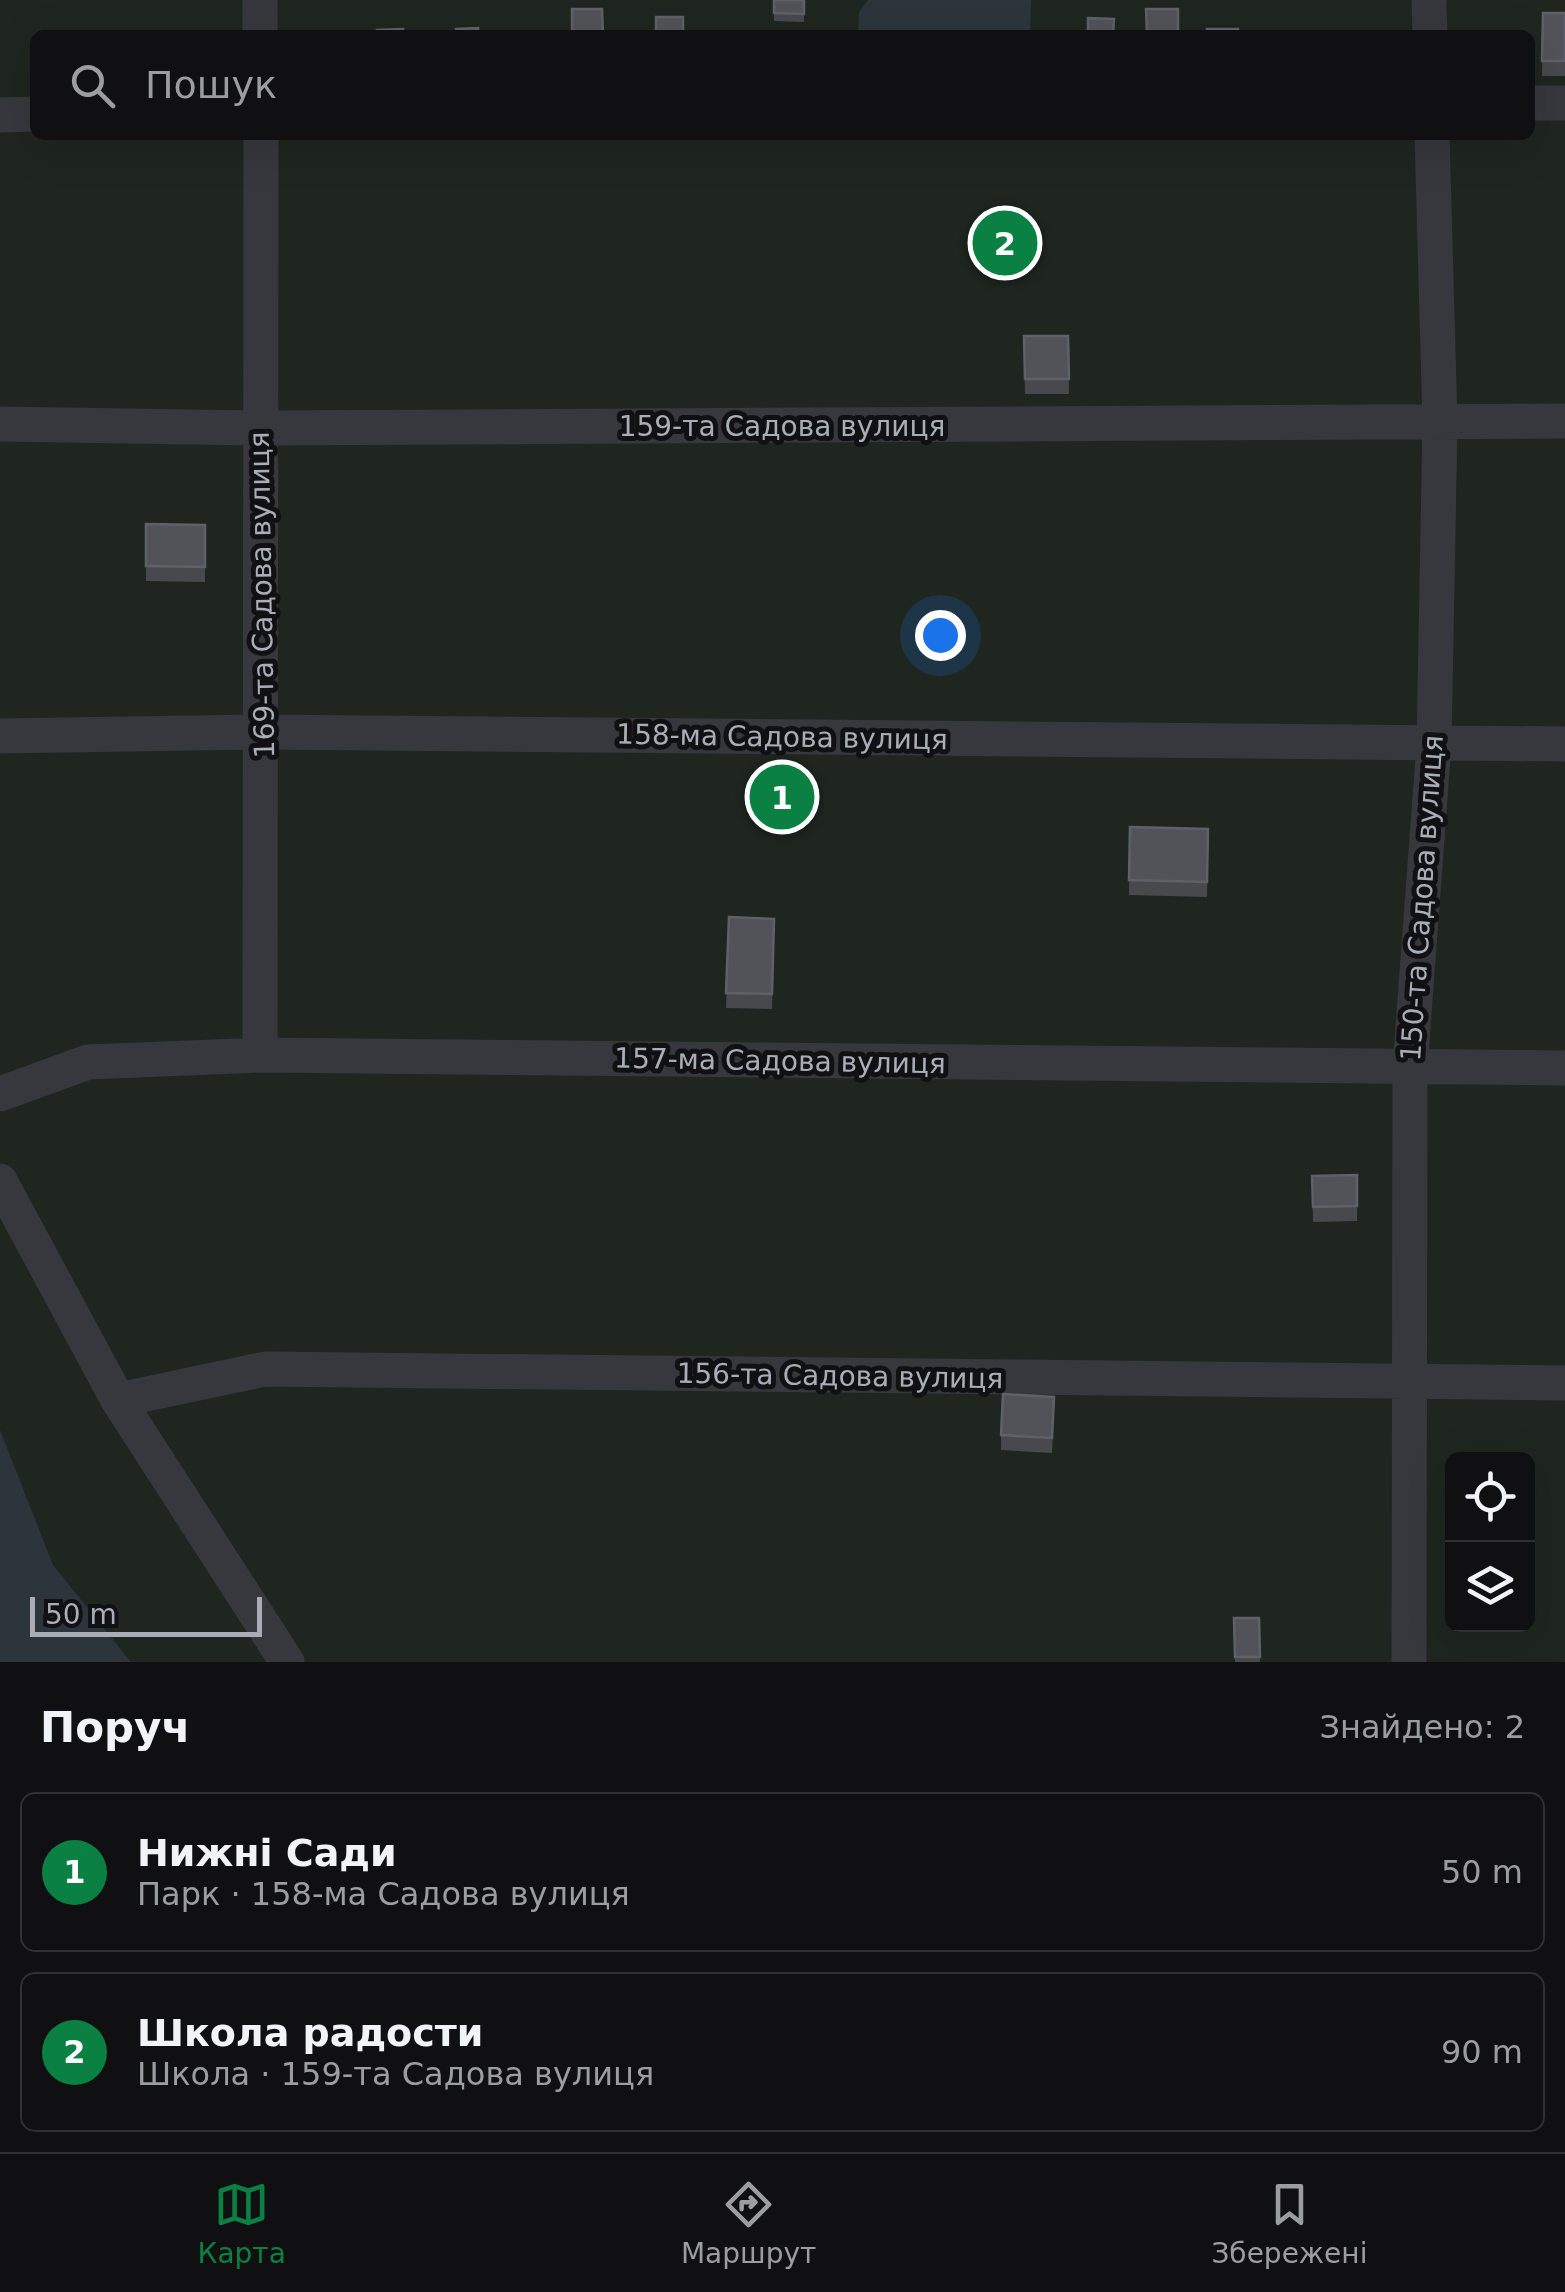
<!DOCTYPE html>
<html lang="uk">
<meta charset="utf-8">
<style>
:root{--surface:#101012;--page:#1e1e20;--text:#f1f3f6;--muted:#9c9d9f;--line:#303032;--accent:#0b8043}
body{margin:0;font-family:"DejaVu Sans",sans-serif;background:var(--page);color:var(--text)}
.controls{position:absolute;right:30px;bottom:30px;display:grid;overflow:hidden;border-radius:15px;box-shadow:0 10px 40px #0002}
.controls button{width:90px;height:90px;display:grid;place-items:center;padding:0;border:0;border-bottom:2px solid var(--line);background:var(--surface);color:var(--text);font:50px sans-serif}
.scale{position:absolute;left:30px;bottom:25px;width:232px;box-sizing:border-box;padding-left:10px;border:5px solid #a8adb8;border-top:0;font-size:28px;line-height:35px;white-space:nowrap;color:#a8adb8;-webkit-text-stroke:8px #111113;paint-order:stroke}
.you{position:absolute;left:940px;top:635px;width:35px;height:35px;margin:-25px;border:8px solid #fff;border-radius:50%;background:#1a73e8;box-shadow:0 0 0 15px #1a73e833}
.badge{display:grid;place-items:center;width:65px;height:65px;border-radius:50%;background:var(--accent);color:#fff;font-size:32px;font-weight:700}
.pin{position:absolute;translate:-50% -50%;border:5px solid #fff;box-shadow:0 2px 10px #0006}
.list{margin:0;padding:0;list-style:none}
h2{display:flex;justify-content:space-between;align-items:center;height:130px;margin:0;padding:0 40px;font-size:42px}
h2 small{font-size:32px;font-weight:400;color:var(--muted)}
.list li{display:grid;grid-template-columns:65px 1fr auto;gap:30px;align-items:center;box-sizing:border-box;height:160px;margin:0 20px 20px;padding:0 20px;border:2px solid var(--line);border-radius:15px}
.list b{display:block;font-size:38px;white-space:nowrap}
.list p{margin:0;font-size:32px;white-space:nowrap;color:var(--muted)}
.list em{font-size:32px;font-style:normal;color:var(--muted)}
.icon{flex:none;width:55px;height:55px;fill:none;stroke:currentColor;stroke-width:2;stroke-linecap:round;stroke-linejoin:round}
.map{position:relative;flex:none;width:1565px;height:1662px;overflow:hidden}
.search{position:absolute;background:var(--surface);box-shadow:0 10px 40px #0002;left:30px;right:30px;top:30px;height:110px;display:flex;align-items:center;gap:25px;box-sizing:border-box;padding:0 35px;border-radius:15px;color:var(--muted);font-size:38px}
.sheet{height:490px;background:var(--surface)}
nav{display:flex;justify-content:space-around;align-items:center;box-sizing:border-box;height:140px;border-top:2px solid var(--line);background:var(--surface);font-size:28px;color:var(--muted)}
nav a{display:grid;justify-items:center;gap:5px}
nav .on{color:var(--accent)}
.map>svg:first-child{display:block}
.green{fill:#1e261f;fill-rule:evenodd}
.water{fill:#2c353c}
.lines{fill:none;stroke-linecap:round;stroke-linejoin:round}
.minor{stroke:#37383d;stroke-width:35}
.wall{fill:#47494d}
.building{fill:#525359;stroke:#5f6168;stroke-width:2.5}
.labels{text-anchor:middle;dominant-baseline:central;stroke-width:10;stroke-linejoin:round;paint-order:stroke}
.street-label{font-size:28px;fill:#a8adb8;stroke:#111113}
</style>
<div class="map">
<svg width="1565" height="1662" viewBox="0 0 1565 1662">
<rect width="100%" height="100%" fill="#161618"/>
<path class="green" d="M0 0H1565V1662H0ZM35 35H1530V135H35ZM1452 1460H1528V1624H1452Z"/>
<path class="water" d="M868 0H1031L1030 35H858L859 12Z
M0 1430 53 1565 131 1662H0Z"/>
<g class="lines">
<path class="minor" d="M260 0V35
M1429 0 1430 35
M1530 103H1565
M0 115 35 114
M0 424 260 428 1565 421
M0 736 264 732 1565 744
M260 1055 261 135
M0 1094 88 1062 260 1055 1565 1068
M0 1181 118 1400 287 1662
M118 1400 265 1369 1565 1383
M1409 1662 1410 1067 1434 744 1440 423 1432 135"/>
</g>
<path class="wall" d="M804 0V22L774 21V13Z
M1543 13H1565V76H1542Z
M1024 336H1068L1069 394H1025Z
M146 524 205 525V582L146 581Z
M1130 827 1208 829 1207 897 1129 895Z
M729 917 774 919 772 1009 726 1008Z
M1357 1175V1221L1313 1222 1312 1176Z
M1054 1412 1052 1453 1001 1450V1435Z
M1234 1618H1259L1260 1662H1235Z"/>
<path class="building" d="M774 0H804V14L774 13Z
M572 9H602L603 35H572Z
M1146 9H1178V35H1147Z
M1543 13H1565V61H1542Z
M656 17H683V35H656Z
M1088 18 1114 19 1113 35H1088Z
M478 28V35H457L456 29Z
M403 29V35H377V30Z
M1207 29H1238V35H1207Z
M528 33H560V35H528Z
M1024 336H1068L1069 379H1025Z
M146 524 205 525V567L146 566Z
M1130 827 1208 829 1207 882 1129 880Z
M729 917 774 919 772 994 726 993Z
M1357 1175V1206L1313 1207 1312 1176Z
M1003 1394 1054 1397 1052 1438 1001 1435Z
M1234 1618H1259L1260 1657H1235Z"/>
<g class="labels">
<g class="street-label">
<text x="782" y="426">159-та Садова вулиця</text>
<text transform="translate(262 595) rotate(-91)">169-та Садова вулиця</text>
<text transform="translate(782 737) rotate(1)">158-ма Садова вулиця</text>
<text transform="translate(1422 898) rotate(-86)">150-та Садова вулиця</text>
<text transform="translate(780 1061) rotate(1)">157-ма Садова вулиця</text>
<text transform="translate(840 1376) rotate(1)">156-та Садова вулиця</text>
</g>
</g>
</svg>
<div class="controls">
<button><svg class="icon" aria-label="locate" viewBox="0 0 24 24"><circle cx="12" cy="12" r="6"/><path d="M12 2v4M12 18v4M2 12h4M18 12h4"/></svg></button>
<button><svg class="icon" aria-label="layers" viewBox="0 0 24 24"><path d="M12 4l9 5-9 5-9-5zM3 14l9 5 9-5"/></svg></button>
</div>
<div class="scale">50 m</div>
<div class="you"></div>
<div class="pin badge" style="left:782px;top:797px">1</div>
<div class="pin badge" style="left:1005px;top:243px">2</div>
<div class="search"><svg class="icon" aria-label="search" viewBox="0 0 24 24"><circle cx="10" cy="10" r="6"/><path d="M15 15l6 6"/></svg>Пошук</div>
</div>
<section class="sheet">
<h2>Поруч<small>Знайдено: 2</small></h2>
<ul class="list">
<li><span class="badge">1</span><div><b>Нижні Сади</b><p>Парк · 158-ма Садова вулиця</p></div><em>50 m</em></li>
<li><span class="badge">2</span><div><b>Школа радости</b><p>Школа · 159-та Садова вулиця</p></div><em>90 m</em></li>
</ul>
</section>
<nav>
<a class="on"><svg class="icon" aria-label="map" viewBox="0 0 24 24"><path d="M3 6l6-2 6 2 6-2v14l-6 2-6-2-6 2zM9 4v14M15 6v14"/></svg>Карта</a>
<a><svg class="icon" aria-label="directions" viewBox="0 0 24 24"><path d="M12 3l9 9-9 9-9-9zM9 14v-3h6M13 9l2 2-2 2"/></svg>Маршрут</a>
<a><svg class="icon" aria-label="saved" viewBox="0 0 24 24"><path d="M7 4h10v16l-5-4-5 4z"/></svg>Збережені</a>
</nav>
